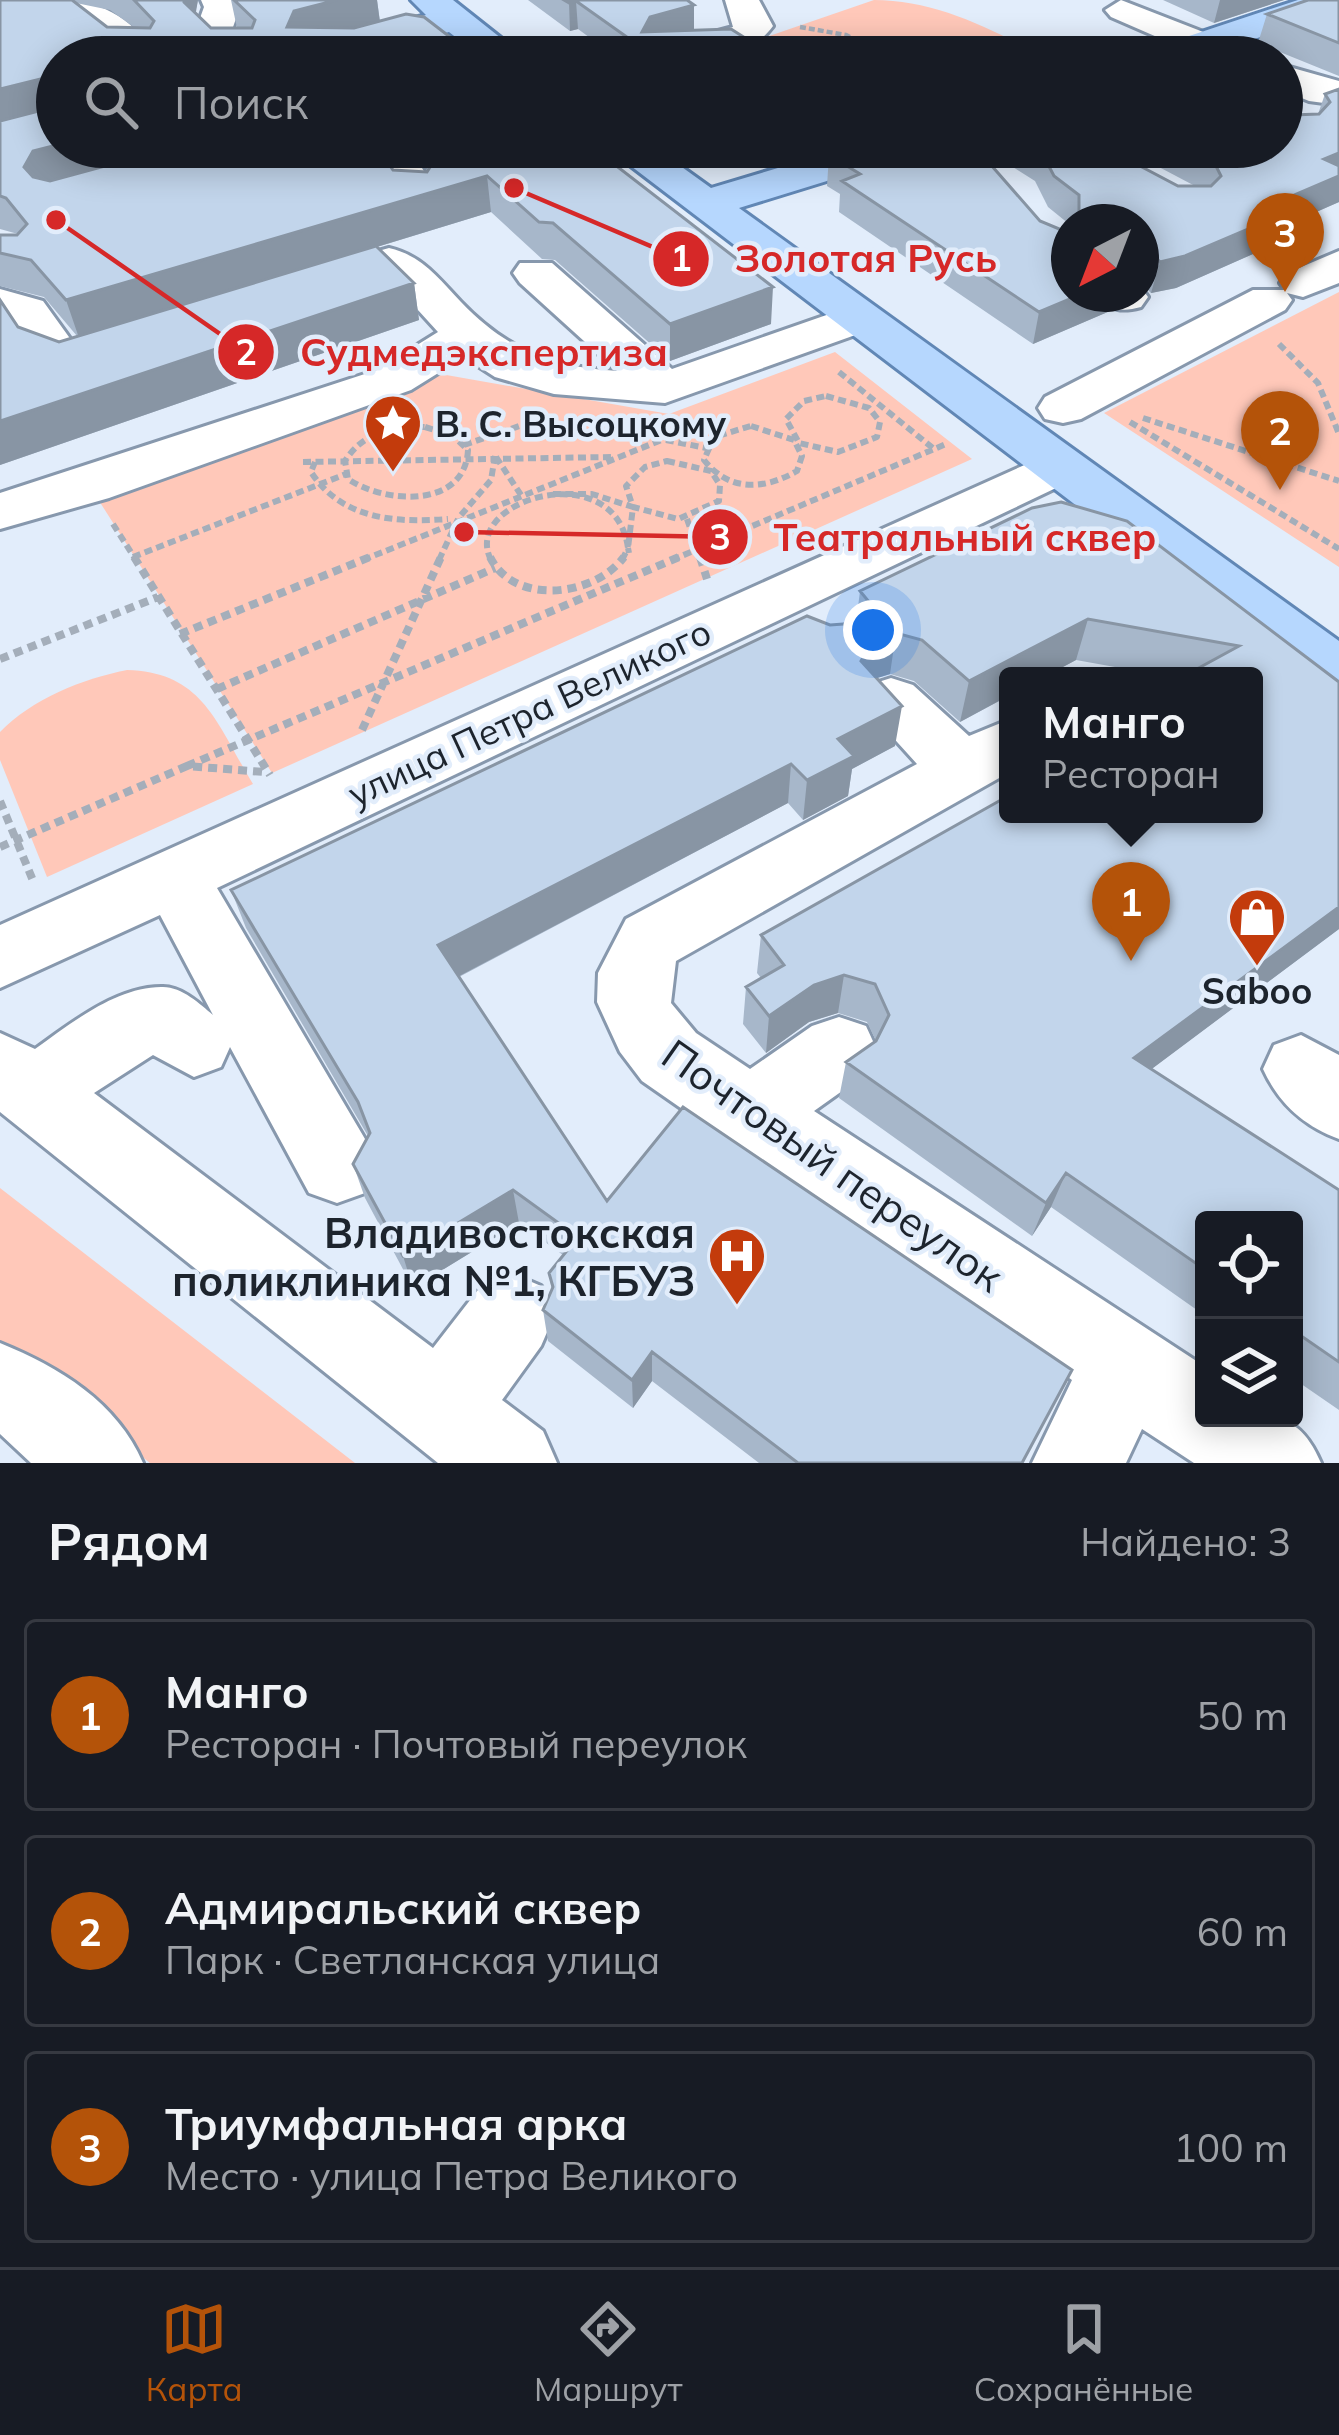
<!DOCTYPE html>
<html lang="ru">
<meta charset="utf-8">
<style>
:root{--surface:#171b24;--page:#242831;--text:#f1f3f6;--muted:#9ea1a6;--line:#363941;--accent:#b45309}
body{margin:0;font-family:Mulish,sans-serif;background:var(--page);color:var(--text)}
.controls{position:absolute;right:36px;bottom:36px;display:grid;overflow:hidden;border-radius:12px;box-shadow:0 6px 30px #0003}
.controls button{width:108px;height:108px;display:grid;place-items:center;padding:0;border:0;border-bottom:3px solid var(--line);background:var(--surface);color:var(--text);font:60px sans-serif}
.compass{position:absolute;left:1051px;top:204px;width:108px;height:108px;border-radius:50%;background:var(--surface);box-shadow:0 6px 30px #0003;rotate:222deg}
.you{position:absolute;left:873px;top:630px;width:42px;height:42px;margin:-30px;border:9px solid #fff;border-radius:50%;background:#1a73e8;box-shadow:0 0 0 18px #1a73e833}
.badge{display:grid;place-items:center;width:78px;height:78px;border-radius:50%;background:var(--accent);color:#fff;font-size:39px;font-weight:700}
.pin{position:absolute;translate:-50% -99px;filter:drop-shadow(0 3px 6px #0008)}
.pin::after{content:'';position:absolute;top:63px;width:42px;height:36px;background:inherit;clip-path:polygon(0 0,100% 0,50% 100%)}
.popup{position:absolute;left:999px;top:667px;width:264px;height:156px;box-sizing:border-box;display:grid;place-content:center;border-radius:12px;background:var(--surface);filter:drop-shadow(0 3px 9px #0005);font-size:39px;white-space:nowrap;color:var(--muted)}
.popup b{font-size:45px;color:var(--text)}
.popup::after{content:'';position:absolute;left:50%;top:100%;margin-left:-24px;border:24px solid transparent;border-top-color:var(--surface)}
.list{margin:0;padding:0;list-style:none}
h2{display:flex;justify-content:space-between;align-items:center;height:156px;margin:0;padding:0 48px;font-size:51px}
h2 small{font-size:39px;font-weight:400;color:var(--muted)}
.list li{display:grid;grid-template-columns:78px 1fr auto;gap:36px;align-items:center;box-sizing:border-box;height:192px;margin:0 24px 24px;padding:0 24px;border:3px solid var(--line);border-radius:12px}
.list b{display:block;font-size:45px;white-space:nowrap}
.list p{margin:0;font-size:39px;white-space:nowrap;color:var(--muted)}
.list em{font-size:39px;font-style:normal;color:var(--muted)}
.icon{flex:none;width:66px;height:66px;fill:none;stroke:currentColor;stroke-width:2;stroke-linecap:round;stroke-linejoin:round}
.map{position:relative;flex:none;width:1339px;height:1463px;overflow:hidden}
.search{position:absolute;background:var(--surface);box-shadow:0 6px 30px #0003;left:36px;right:36px;top:36px;height:132px;display:flex;align-items:center;gap:30px;box-sizing:border-box;padding:0 42px;border-radius:66px;color:var(--muted);font-size:45px}
.sheet{height:804px;background:var(--surface)}
nav{display:flex;justify-content:space-around;align-items:center;box-sizing:border-box;height:168px;border-top:3px solid var(--line);background:var(--surface);font-size:33px;color:var(--muted)}
nav a{display:grid;justify-items:center;gap:6px}
nav .on{color:var(--accent)}
.map>svg:first-child{display:block}
.green{fill:#ffc8b9}
.lines{fill:none;stroke-linecap:round;stroke-linejoin:round}
.minor-casing{stroke:#8798ad;stroke-width:6}
.major-casing{stroke:#6187b5;stroke-width:6}
.path-far2{stroke:#a4aeba;stroke-width:4.5;stroke-dasharray:6 3;stroke-linecap:butt}
.path-far1{stroke:#a4aeba;stroke-width:6;stroke-dasharray:8 4.5;stroke-linecap:butt}
.path{stroke:#a4aeba;stroke-width:8;stroke-dasharray:9 6;stroke-linecap:butt}
.minor{fill:#fff;fill-rule:evenodd}
.major{fill:#b6d7fe;fill-rule:evenodd}
.wall{fill:#a7b7ca;fill-rule:evenodd}
.shaded-wall{fill:#8895a4}
.building{fill:#c2d5eb;stroke:#8895a4;stroke-width:3}
.labels{text-anchor:middle;dominant-baseline:central;stroke-width:9;stroke-linejoin:round;paint-order:stroke}
.poi-label{font-size:36px;font-weight:bold;fill:#1d242d;stroke:#e2edfb;text-anchor:start}
.street-label{font-size:36px;fill:#1d242d;stroke:#e2edfb}
.near-street-label{font-size:42px;fill:#1d242d;stroke:#e2edfb}
.near-poi-label{font-size:42px;font-weight:bold;fill:#1d242d;stroke:#e2edfb;text-anchor:end}
.leader{fill:none;stroke:#d62828;stroke-width:4.5}
.callout-dot{fill:#d62828;stroke:#e2edfb;stroke-width:4.5}
.mark-label{font-size:36px;text-anchor:middle;font-weight:bold;fill:#fff}
.callout-label{font-size:39px;text-anchor:middle;font-weight:bold;fill:#d62828;stroke:#e2edfb;stroke-width:9;stroke-linejoin:round;paint-order:stroke}
</style>
<div class="map">
<svg width="1339" height="1463" viewBox="0 0 1339 1463">
<rect width="100%" height="100%" fill="#e2edfb"/>
<path class="green" d="M874 0C934 0 991 28 1043 57H761L743 45Z
M1339 292V567L1104 413Z
M835 352 972 459 272 773 89 485 418 370 669 414Z
M127 670C204 672 217 725 253 784L47 877 0 760V732C32 699 82 679 127 670Z
M0 1188 355 1463H150L57 1388 0 1362Z"/>
<g class="lines">
<g class="minor-casing">
<path id="minor" d="M51 0C101 0 128 14 159 57H119Z
M201 0H235L240 7 232 30 259 57H219L195 32 204 7Z
M725 0H759L773 26C747 63 686 57 645 57L651 49 733 27Z
M1121 0 1247 49 1253 57H1203L1111 17 1105 10Z
M1282 65 1339 81V105L1309 101 1282 90Z
M402 147H460L454 156 422 168 438 194 432 203H402L379 170 391 151Z
M389 248C423 256 438 278 461 302 507 350 551 367 617 371L520 283 513 273 520 263H552L672 369 858 304 875 308 882 318 875 328 665 403 554 394 495 377 464 357 411 390 109 498 0 529V493L377 370 438 332 387 276 312 298 296 294 289 284 296 274Z
M1339 251V283L1303 297 1287 293 1292 300 1285 310 1081 419 1063 423 1045 419 1038 408 1045 397 1253 290H1285L1280 283 1287 273Z
M1141 287 1148 297 1141 307C1122 312 1110 311 1098 294H1141Z
M0 289 43 301 74 344 114 333 131 337 138 347C118 376 71 374 41 366L9 321 0 318Z
M1058 450 1077 454 1084 466 1077 478 217 888 365 1139 377 1166 365 1193 337 1203 309 1193 230 1047 221 1067 194 1077 153 1055 94 1093 433 1348 481 1286 511 1273 541 1286 554 1316 541 1346 502 1400 543 1431 557 1463H438L0 1112V1033L35 1049C70 1024 117 986 163 987 182 987 200 1004 213 1015L160 915 0 988V925Z
M891 678 913 685 969 736 1008 720V773L676 961 671 1003 696 1033 750 1069 812 1026 839 1017 866 1026 877 1050 866 1074 814 1111 1204 1366V1418C1262 1418 1295 1402 1321 1463H1194L1142 1429 1126 1463H1032L1072 1380 642 1081 620 1052 597 1002 598 973 626 919 917 764 860 701 869 685Z
M1301 1035 1339 1055V1139C1304 1126 1279 1104 1263 1069L1274 1045Z
M0 1343C59 1367 117 1402 143 1463H31L0 1434Z"/>
</g>
<g class="major-casing">
<path id="major" d="M411 0H453L525 57H481L449 32 359 57H296L301 49 426 15Z
M1298 0H1339V10L1202 57H1145L1150 49Z
M606 147H654L711 188 848 147H914L908 156 739 208 1339 641V696L1317 689Z"/>
</g>
<path class="path-far2" d="M800 27 846 35 888 57
M840 57 870 49"/>
<path class="path-far1" d="M1279 344 1318 383 1339 434
M839 372 934 449
M826 396 869 408 880 422 877 437 838 452 799 443 786 419 804 401Z
M1143 418 1339 481
M1130 422 1339 549
M751 426 794 440 802 456 797 471C764 490 729 492 704 460L714 437Z
M425 427 452 435 468 450C465 509 385 504 348 479L345 461C363 432 393 426 425 427Z
M666 440 706 448
M464 445 537 420
M496 457 521 495
M667 461 711 471 720 485 719 501 678 519 633 507 626 486 645 467Z
M303 462 612 457
M315 462 311 472C342 520 396 523 448 519
M553 494H592L633 507 628 548
M461 515 491 480 495 456
M687 519 701 560
M113 524 136 560
M628 548 629 553
M133 557 346 474
M363 560 674 435
M439 560 458 519
M491 560C460 500 615 454 628 548
M622 560 628 548
M672 560 946 444"/>
<path class="path" d="M134 557 270 775
M490 557C514 606 594 597 624 557
M700 557 707 579
M180 634 370 557
M0 659 158 597
M217 689 495 568
M362 730 441 557
M187 766 679 557
M0 801 34 883
M0 847 187 766 264 772"/>
<use href="#minor" class="minor"/>
<use href="#major" class="major"/>
</g>
<path class="wall" d="M0 0H198L195 13 211 28H237L231 0H377L380 21 424 17 57 57V147H391L387 149 383 156 393 170 427 172 426 147H592L771 324 670 361 555 260 542 259 491 212 377 247 414 283 419 320 0 465V300L18 327 59 342 77 336 44 297 0 286V235L18 234 0 229ZM76 3 110 10 135 28 107 27Z
M528 0H687L694 30 775 57H616L578 29 570 31Z
M1163 0H1284L1214 23Z
M1339 0V76L1258 43 1267 14Z
M1339 89V202L1268 233 1262 250 1176 288 1151 293 1141 283V222H1069V224L1048 207 1035 181 989 152 990 147H1104L1178 186H1195L1121 147H1282L1292 115 1318 114 1325 94Z
M768 147H841L788 160Z
M829 155 1040 221 1110 311 1033 344 839 212 840 194 827 186Z
M1032 508 1339 682V929L1151 1069 1339 1190V1410L1294 1379V1220H1204V1315L1051 1207 1032 1236 839 1098 846 1062 876 1041 867 1022 838 1013 809 1022 766 1053 743 1024 746 987 761 978 757 973 761 935 1003 799 1008 779V814L1254 676H1165L1076 660 960 722 914 681 890 674 876 678 895 746 852 769 848 796 803 820 788 803 459 977 607 1201 1022 1463H759L652 1381 633 1408 548 1341 543 1310 552 1291 549 1273 563 1255 519 1223 413 1288 365 1198 353 1164 368 1136 246 928 231 890 830 625 856 623 860 591Z"/>
<path class="shaded-wall" d="M184 0H198L192 35Z
M337 0H377L380 23 300 45 287 27 294 11Z
M1220 0H1284L1214 23Z
M576 1 578 29 570 31 569 3Z
M694 5V33L642 32 650 17Z
M49 77 57 112 0 126V89Z
M57 145V147H168L170 153 36 202 24 167 33 151Z
M789 147H841L788 160Z
M1339 153V202L1268 233 1262 250 1176 288 1151 293 1160 262 1257 211 1324 159Z
M487 176 491 212 79 338 66 300Z
M1150 251 1141 283V272L1145 258Z
M414 283 419 320 0 465V421Z
M773 287 771 324 670 361V324Z
M1082 294H1114L1110 311 1033 344 1039 312Z
M1088 619 1076 660 1046 676H1008V696L960 722 969 681Z
M896 633 890 674 868 681 861 661 873 640Z
M902 706 895 746 852 769 848 796 803 820 807 780 838 739Z
M791 764 788 803 446 983 438 945Z
M1339 907V929L1117 1095 1134 1058Z
M844 975 838 1013 809 1022 766 1053 769 1016 814 985Z
M1066 1173 1051 1207 1032 1236 1046 1203Z
M513 1190 519 1223 413 1288 403 1256Z
M652 1352V1381L633 1408 632 1380Z"/>
<path class="building" d="M0 0H72L107 27 150 28 154 21 134 0H184V2L211 28H252L255 20 234 0H337L294 11 287 27 354 28 406 14 424 17 476 57H57V145L33 151 24 167 33 177 50 181 175 147H377L393 170 427 172 437 156 432 147H592L773 287 670 324 553 223 539 222 487 176 66 300 31 260 0 253V235H17L27 224 6 198 0 196V121L50 108 49 77 0 89Z
M564 0H687L694 5 650 17 642 32 731 29 775 57H655L576 1 569 3Z
M1308 0H1339V43L1267 14Z
M1339 89V153L1324 159 1339 166V176L1257 211 1272 219 1185 256 1160 262 1150 251 1145 258H1141V222H1079V195L1054 176 1041 151 1036 147H1104L1178 186H1211L1221 176 1213 160 1187 147H1282V111L1287 109 1292 115 1319 114 1330 102 1325 94Z
M856 147H959L984 157 1040 221 1069 233V294H1082L1039 312 842 181 860 174 829 155Z
M376 246 414 283 0 421V300L18 327 59 342Z
M1061 502 1127 521 1339 682V907L1134 1058 1339 1190V1362L1294 1331V1220H1204V1269L1066 1173 1046 1203 846 1062 876 1041 889 1015 875 984 844 975 814 985 769 1016 746 987 784 965 761 935 1008 796V814H1254V676H1184L1239 646 1088 619 969 681 922 640 896 633 873 640 861 661 902 706 838 739 854 756 807 780 791 764 438 945 607 1201 683 1107 1072 1370 1022 1463H798L652 1352 632 1380 543 1310 553 1287 549 1273 578 1237 513 1190 403 1256 353 1164 370 1133 358 1102 231 890 807 616 830 625 857 623 870 603 860 591 1032 508Z"/>
<defs>
<g id="sight-pin" transform="scale(3)"><path d="M0 17L-7.5 6A9.5 9.5 0 1 1 7.5 6Z" fill="#c33b0c" stroke="#e2edfb"/><path d="M0-6L1.8-2.2L6-1.7L2.9 1.2L3.7 5.4L0 3.3L-3.7 5.4L-2.9 1.2L-6-1.7L-1.8-2.2Z" fill="#fff"/></g>
<g id="shop-pin" transform="scale(3)"><path d="M0 17L-7.5 6A9.5 9.5 0 1 1 7.5 6Z" fill="#c33b0c" stroke="#e2edfb"/><path d="M-5-2.5h2.3a2.7 3.5 0 0 1 5.4 0H5L5.5 6h-11ZM-1.5-2.5h3a1.5 2.3 0 0 0-3 0Z" fill="#fff"/></g>
<g id="hospital-pin" transform="scale(3)"><path d="M0 17L-7.5 6A9.5 9.5 0 1 1 7.5 6Z" fill="#c33b0c" stroke="#e2edfb"/><path d="M-5-5h3v3.5h4V-5h3V5h-3V1.5h-4V5h-3Z" fill="#fff"/></g>
</defs>
<g fill-rule="evenodd">
<use href="#sight-pin" x="393" y="423"/>
<use href="#shop-pin" x="1257" y="917"/>
<use href="#hospital-pin" x="737" y="1256"/>
</g>
<g class="labels">
<g class="poi-label">
<text x="435" y="423">В. С. Высоцкому</text>
<text x="1257" y="990" text-anchor="middle">Saboo</text>
</g>
<g class="street-label">
<text transform="translate(529 712) rotate(-25)">улица Петра Великого</text>
</g>
<g class="near-street-label">
<text transform="translate(833 1165) rotate(35)">Почтовый переулок</text>
</g>
<g class="near-poi-label">
<text x="695" y="1232">Владивостокская<tspan x="695" dy="48">поликлиника №1, КГБУЗ</tspan></text>
</g>
</g>
<path class="leader" d="M514 188L681 259M56 220L246 352M464 532L720 537"/>
<g class="callout-dot">
<circle cx="514" cy="188" r="12"/>
<circle cx="56" cy="220" r="12"/>
<circle cx="464" cy="532" r="12"/>
<circle cx="681" cy="259" r="30"/>
<circle cx="246" cy="352" r="30"/>
<circle cx="720" cy="537" r="30"/>
</g>
<g class="mark-label">
<text x="681" y="271">1</text>
<text x="246" y="365">2</text>
<text x="720" y="550">3</text>
</g>
<g class="callout-label">
<text x="866" y="272">Золотая Русь</text>
<text x="484" y="366">Судмедэкспертиза</text>
<text x="965" y="551">Театральный сквер</text>
</g>
</svg>
<div class="controls">
<button><svg class="icon" aria-label="locate" viewBox="0 0 24 24"><circle cx="12" cy="12" r="6"/><path d="M12 2v4M12 18v4M2 12h4M18 12h4"/></svg></button>
<button><svg class="icon" aria-label="layers" viewBox="0 0 24 24"><path d="M12 4l9 5-9 5-9-5zM3 14l9 5 9-5"/></svg></button>
</div>
<svg class="compass" viewBox="-18 -18 36 36"><path d="M0-13l5 13h-10z" fill="#e53935"/><path d="M0 13l5-13h-10z" fill="#9ea1a6"/></svg>
<div class="you"></div>
<div class="pin badge" style="left:1131px;top:961px">1</div>
<div class="popup"><b>Манго</b>Ресторан</div>
<div class="pin badge" style="left:1280px;top:490px">2</div>
<div class="pin badge" style="left:1285px;top:292px">3</div>
<div class="search"><svg class="icon" aria-label="search" viewBox="0 0 24 24"><circle cx="10" cy="10" r="6"/><path d="M15 15l6 6"/></svg>Поиск</div>
</div>
<section class="sheet">
<h2>Рядом<small>Найдено: 3</small></h2>
<ul class="list">
<li><span class="badge">1</span><div><b>Манго</b><p>Ресторан · Почтовый переулок</p></div><em>50 m</em></li>
<li><span class="badge">2</span><div><b>Адмиральский сквер</b><p>Парк · Светланская улица</p></div><em>60 m</em></li>
<li><span class="badge">3</span><div><b>Триумфальная арка</b><p>Место · улица Петра Великого</p></div><em>100 m</em></li>
</ul>
</section>
<nav>
<a class="on"><svg class="icon" aria-label="map" viewBox="0 0 24 24"><path d="M3 6l6-2 6 2 6-2v14l-6 2-6-2-6 2zM9 4v14M15 6v14"/></svg>Карта</a>
<a><svg class="icon" aria-label="directions" viewBox="0 0 24 24"><path d="M12 3l9 9-9 9-9-9zM9 14v-3h6M13 9l2 2-2 2"/></svg>Маршрут</a>
<a><svg class="icon" aria-label="saved" viewBox="0 0 24 24"><path d="M7 4h10v16l-5-4-5 4z"/></svg>Сохранённые</a>
</nav>
